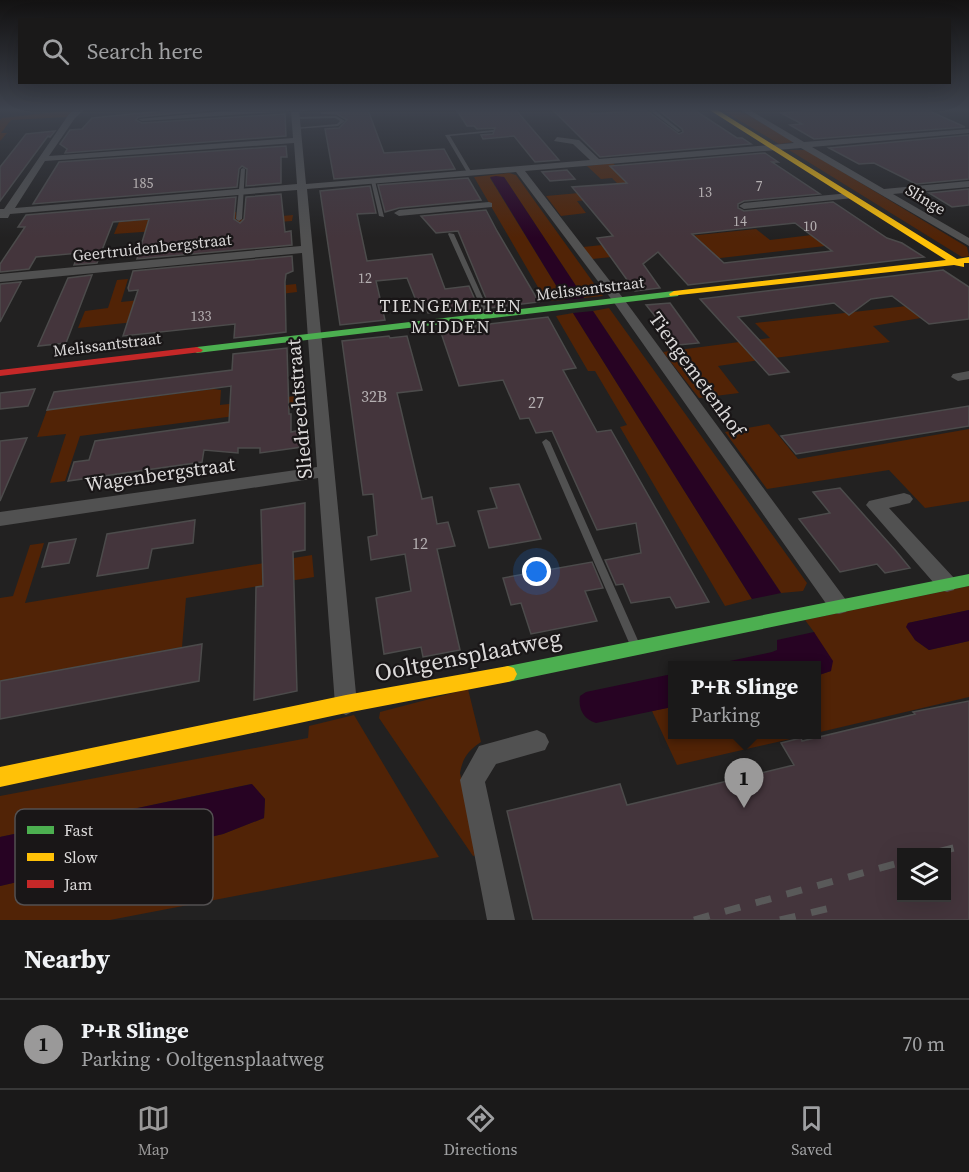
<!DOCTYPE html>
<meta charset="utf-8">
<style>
:root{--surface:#1a1919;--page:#272626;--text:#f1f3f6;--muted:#9fa0a2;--line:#383838;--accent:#9a9999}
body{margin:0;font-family:"Source Serif 4",serif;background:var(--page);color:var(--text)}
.controls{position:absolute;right:18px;bottom:18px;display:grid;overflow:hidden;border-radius:0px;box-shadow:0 6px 24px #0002}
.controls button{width:54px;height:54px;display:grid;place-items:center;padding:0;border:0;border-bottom:2px solid var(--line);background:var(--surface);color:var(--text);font:30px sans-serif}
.you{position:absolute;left:537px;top:572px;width:21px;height:21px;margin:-15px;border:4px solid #fff;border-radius:50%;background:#1a73e8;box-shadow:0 0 0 9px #1a73e833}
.badge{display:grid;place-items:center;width:39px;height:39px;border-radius:50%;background:var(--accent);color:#111;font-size:20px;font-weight:700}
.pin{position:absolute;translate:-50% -50px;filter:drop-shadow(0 2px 3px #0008)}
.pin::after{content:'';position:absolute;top:32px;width:21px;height:18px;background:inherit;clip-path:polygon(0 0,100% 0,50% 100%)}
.popup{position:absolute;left:668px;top:661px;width:153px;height:78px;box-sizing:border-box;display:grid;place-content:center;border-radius:0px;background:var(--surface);filter:drop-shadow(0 2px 4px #0005);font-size:20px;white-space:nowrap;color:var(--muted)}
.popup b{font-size:22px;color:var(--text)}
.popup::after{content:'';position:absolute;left:50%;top:100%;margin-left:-12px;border:12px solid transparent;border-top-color:var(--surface)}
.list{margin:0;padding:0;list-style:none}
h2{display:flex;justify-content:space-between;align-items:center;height:78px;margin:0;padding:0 24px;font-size:26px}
h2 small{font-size:20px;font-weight:400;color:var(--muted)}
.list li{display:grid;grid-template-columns:39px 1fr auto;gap:18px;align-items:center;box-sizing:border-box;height:90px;padding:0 24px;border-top:2px solid var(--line)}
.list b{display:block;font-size:22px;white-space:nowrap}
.list p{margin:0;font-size:20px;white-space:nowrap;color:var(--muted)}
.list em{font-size:20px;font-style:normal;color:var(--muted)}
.icon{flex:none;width:33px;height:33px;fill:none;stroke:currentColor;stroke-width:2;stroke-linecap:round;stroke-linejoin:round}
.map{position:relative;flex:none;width:969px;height:920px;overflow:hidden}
.search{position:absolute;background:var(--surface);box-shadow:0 6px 24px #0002;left:18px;right:18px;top:18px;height:66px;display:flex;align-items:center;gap:15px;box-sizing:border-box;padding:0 21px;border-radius:0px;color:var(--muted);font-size:22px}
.sheet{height:168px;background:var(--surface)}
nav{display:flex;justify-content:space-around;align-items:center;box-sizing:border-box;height:84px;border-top:2px solid var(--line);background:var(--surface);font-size:16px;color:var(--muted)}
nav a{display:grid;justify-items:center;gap:3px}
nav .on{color:var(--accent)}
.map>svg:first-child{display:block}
.green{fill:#512306}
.water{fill:#270323}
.building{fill:#44353c;stroke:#4c4b4b;stroke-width:1.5;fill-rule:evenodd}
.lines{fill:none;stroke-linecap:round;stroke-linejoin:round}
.lane{fill:#515151;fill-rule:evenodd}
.street{fill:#515151;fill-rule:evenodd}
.fast{fill:#4caf50;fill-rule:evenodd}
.slow{fill:#ffc107;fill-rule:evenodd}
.jam{fill:#c62828;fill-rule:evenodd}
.rail{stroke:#595959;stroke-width:7;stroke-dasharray:16 16;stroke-linecap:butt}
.labels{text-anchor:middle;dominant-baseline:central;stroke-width:4.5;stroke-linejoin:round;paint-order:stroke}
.far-number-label{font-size:14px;fill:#b5b0b2}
.far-street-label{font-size:16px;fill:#dbd9d9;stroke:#191617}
.number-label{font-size:16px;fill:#b5b0b2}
.far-neighbourhood-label{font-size:18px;letter-spacing:1.5px;fill:#dbd9d9;stroke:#191617}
.street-label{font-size:20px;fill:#dbd9d9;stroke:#191617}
.near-street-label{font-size:24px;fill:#dbd9d9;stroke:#191617}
.key{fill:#191617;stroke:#535051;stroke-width:1.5}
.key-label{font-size:16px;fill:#dbd9d9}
</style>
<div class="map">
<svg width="969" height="920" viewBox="0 0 969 920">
<rect width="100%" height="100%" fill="#222121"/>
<path class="green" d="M733 109 748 115 794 142 779 144 722 110Z
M74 110 67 117 11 120 1 133H7L0 141V120L2 118Z
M789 150H806L967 247 969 256 962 257Z
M613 163 629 179 706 189 577 201 586 213 561 216 546 196 623 189 612 178 601 179 587 166Z
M509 173 516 175 603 296 584 298 504 177 490 178 565 300 546 301 474 177Z
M231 212H236V220L293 215 292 221 114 234 119 222Z
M756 229 770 240 862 229 878 240 703 260 692 249 592 259 583 247Z
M128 279 121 302 296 284 297 292 264 296 228 312 78 328 85 311 108 308 117 280Z
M969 299V310L873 326 890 342 718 366 739 393 699 398 663 352 770 338 755 323Z
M609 308 807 583 803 591 781 593 593 311Z
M573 313 752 599 725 606 620 427 627 425 595 371H588L556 316Z
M213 389 221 390 220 405 304 395V407L80 436 65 481 50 483 66 434 37 437 47 410Z
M769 424 798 459 969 429V501L925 508 889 470 767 489 725 432Z
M44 543 25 603 312 555 314 577 186 598 182 647 0 681V598L13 596 30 545Z
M969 586V610L908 623 915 640 929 650 969 641V697L816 733V676L831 671 814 632 805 620Z
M468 689 481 742C468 751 463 757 460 773L477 855 473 856 379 718 380 712Z
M672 707V734L808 735 677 765 652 711Z
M354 715 439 857 110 920H0V886L223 834 264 818 265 799 251 784 0 837V796L308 738 309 726Z"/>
<path class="water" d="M496 176 504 177 584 298 565 300 490 177Z
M593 311 781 593 752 599 573 313Z
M969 610V641L929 650 915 640 906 627 908 623Z
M814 632 833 661 831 671 816 676V666L711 665 772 652 777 650V640Z
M672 674V707L596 723C583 719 578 708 580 696L586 692Z
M252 784 265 799 264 818 223 834 0 886V837Z"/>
<path class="building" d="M183 109H219L138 117 136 120 142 123 285 114 286 136 65 153 67 149 60 144 70 130 82 129 92 118Z
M456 109H515L559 160 535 162 514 136 483 139 481 135 493 134 495 128 477 129 474 126H467Z
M552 109H586L591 114 646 110 679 134 683 132 682 129 657 109H693L737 138H742L751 144 600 157Z
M826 109H925L965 127 814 139 790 125 802 124 781 113Z
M368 110 384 153 444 149 455 169 334 179 325 129 339 128 347 120 337 114 321 113Z
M55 131 50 137 48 136 0 201V167L8 157 26 134Z
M969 135V179L916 184 874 163 859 164 829 148Z
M286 146 287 157H281V183L246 186 247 169 242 166 239 169 237 187 33 204 59 162Z
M765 153 778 162H772L820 194 744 201 738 204V208L744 211 833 202 887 238 902 243 924 257 688 285 658 252 643 264 660 288 635 291 597 238 613 236 572 187 627 183 610 166ZM795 223 832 251 724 263 692 234Z
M567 170 575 179 550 181 542 172Z
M468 178 481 200 399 208 385 212 378 185Z
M370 186 376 213 357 214 367 261 432 254 445 289 469 286 479 309 428 313 424 302 417 303 407 278 376 281 385 320 340 325 320 191Z
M969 189V205L952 207 929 193Z
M281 194 285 232 291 231 292 245 137 259 149 219 113 222 97 263 74 265 79 253 36 257 29 269 0 272V264L25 227H18L26 215 236 197 234 219 240 223 244 219 246 197Z
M486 210 497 231 539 302 490 308 458 231 436 233 421 216Z
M292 256 293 271 286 274 285 282 286 332 234 338 235 324 123 336 138 290 129 291 128 288 133 271Z
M943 270 969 287V319L929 324 892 296 871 299 849 315 834 303 738 317 789 372 769 375 700 299Z
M92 275 66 343 38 346 68 278Z
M21 282 0 322V284Z
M670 303 699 343 678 345 646 305Z
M548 317 576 368 563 370 597 432 611 430 709 602 676 608 670 597 631 603 623 584 616 585 605 560 641 553 636 523 597 530 552 431 536 433 529 418 520 419 503 380 459 386 440 330Z
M389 336 390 338 407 336 422 390 397 393 422 499 432 497 437 524 448 522 455 546 437 549 460 650 423 657 421 647 384 654 376 598 411 591 405 554 371 560 368 537 377 535 373 494 363 495 342 341Z
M287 348 289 414H291V432L301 430 302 447 260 453V448H238V453L204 450 202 462 68 481 74 462 89 460 95 441 229 422 231 386 47 410 54 392 232 370 233 354Z
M35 389 28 406 0 409V393Z
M969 406V426L796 454 781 436Z
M27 438 0 501V441Z
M519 484 541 539 489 548 478 511 497 508 490 488Z
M840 488 896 551 910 568 885 573 877 564 840 572 799 519 830 513 813 492Z
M305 503V550L293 552 297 691 254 700 256 587 263 586 261 510Z
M195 520 193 543 152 549 148 568 97 576 107 534Z
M76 539 69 563 42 567 49 543Z
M592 562 603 588 585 591 597 621 531 634 521 603 511 605 503 578Z
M202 644 199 681 0 719V681Z
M969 701V920H533L507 811 620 784 627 805 794 765 781 743 801 738 802 741 915 714 913 712ZM902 852H946V897H902Z"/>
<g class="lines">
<path class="lane" d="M320 109 295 112 293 111 300 109Z
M648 109H653L681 131 678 132Z
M336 116 345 121 338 126 296 129 294 128 337 124 340 121 335 118 295 119 294 117Z
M494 130 493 132 450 136 472 173 468 174 445 135Z
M243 168 245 169 242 219 239 221 236 219 241 169Z
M373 180 375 181 384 217 379 216 371 181Z
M449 233 454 234 491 316 490 317H486L485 316 448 234Z
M546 439 550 442 640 645 639 648 635 650 631 648 630 645 542 442Z"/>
<path class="street" d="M76 109H85L75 118 49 156 293 138 291 111 142 121 138 119 249 109H299L306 184 590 160 573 144 554 141 557 137 579 140 599 159 794 143 739 109H748L804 142 969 129V133L812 147 884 189 969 181V187L893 194 969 238V246L801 148 525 171 623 298 846 600 849 606 846 612 839 614 832 612 615 304 516 172 307 189 357 704 354 711 346 715 338 711 335 704 318 478 0 526V512L317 467 302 253 0 282V274L301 246 297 190 10 214 8 218H0V209H4L69 114ZM294 143 297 184 15 208 45 161Z
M850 193 853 194V198L744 209 739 206 744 203Z
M489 202 492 203V207L399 216 394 213 399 210Z
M969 371V379L958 381 951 377 953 374Z
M904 493 910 495 913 499 910 503 889 508 954 578 957 584 954 590 947 592 940 590 866 505 869 501Z
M537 730 545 734 549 742 545 750 496 764 485 782 515 920H487L460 780 479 746Z"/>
<path class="fast" d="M674 291 679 294 678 296 197 353 191 350 197 347Z
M969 574V586L508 682 502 680 499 674 502 668 508 666Z"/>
<path class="slow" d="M708 109H716L957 259 969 257V263H964V267L954 265 670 296 669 294 674 291 946 260Z
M508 666 514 668 517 674 514 680 508 682 346 713 0 787V767L346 695Z"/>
<path class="jam" d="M197 347 203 350 201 352 0 376V370Z"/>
<path class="rail" d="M938 852 969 844
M694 920 902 862
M780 920 839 906"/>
</g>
<linearGradient id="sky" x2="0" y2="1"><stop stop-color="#131212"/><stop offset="0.46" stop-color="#3e434e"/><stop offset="1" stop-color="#3e434e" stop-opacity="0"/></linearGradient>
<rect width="969" height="238" fill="url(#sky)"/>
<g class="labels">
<g class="far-number-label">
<text x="143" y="183">185</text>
<text x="759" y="186">7</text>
<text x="705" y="192">13</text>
<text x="740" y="221">14</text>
<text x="810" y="226">10</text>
<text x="365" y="278">12</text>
<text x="201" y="316">133</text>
</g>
<g class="far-street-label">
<text transform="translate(926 199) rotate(31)">Slinge</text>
<text transform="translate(152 247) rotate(-6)">Geertruidenbergstraat</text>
<text transform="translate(590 288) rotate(-7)">Melissantstraat</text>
<text transform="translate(107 344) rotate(-7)">Melissantstraat</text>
</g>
<g class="number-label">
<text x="374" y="396">32B</text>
<text x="536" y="402">27</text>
<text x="420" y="543">12</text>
</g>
<g class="far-neighbourhood-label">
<text x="451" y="305">TIENGEMETEN<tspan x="451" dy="21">MIDDEN</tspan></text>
</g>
<g class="street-label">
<text transform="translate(697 374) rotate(54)">Tiengemetenhof</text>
<text transform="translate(299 409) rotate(-95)">Sliedrechtstraat</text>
<text transform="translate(160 474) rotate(-8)">Wagenbergstraat</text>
</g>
<g class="near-street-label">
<text transform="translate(468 655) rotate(-11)">Ooltgensplaatweg</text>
</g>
</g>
<rect x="15" y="809" width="198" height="96" rx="9" class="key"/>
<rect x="27" y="826" width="27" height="8" fill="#4caf50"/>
<rect x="27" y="853" width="27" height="8" fill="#ffc107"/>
<rect x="27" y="880" width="27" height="8" fill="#c62828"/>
<g class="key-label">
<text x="64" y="836">Fast</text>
<text x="64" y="863">Slow</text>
<text x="64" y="890">Jam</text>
</g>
</svg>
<div class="controls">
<button><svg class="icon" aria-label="layers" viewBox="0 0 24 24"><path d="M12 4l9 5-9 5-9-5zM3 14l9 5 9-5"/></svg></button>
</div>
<div class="you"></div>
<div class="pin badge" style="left:744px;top:808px">1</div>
<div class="popup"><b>P+R Slinge</b>Parking</div>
<div class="search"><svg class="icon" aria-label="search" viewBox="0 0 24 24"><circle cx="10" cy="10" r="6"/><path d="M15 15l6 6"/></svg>Search here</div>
</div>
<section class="sheet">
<h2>Nearby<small></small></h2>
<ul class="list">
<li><span class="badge">1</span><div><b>P+R Slinge</b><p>Parking · Ooltgensplaatweg</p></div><em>70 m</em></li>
</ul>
</section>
<nav>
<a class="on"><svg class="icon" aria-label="map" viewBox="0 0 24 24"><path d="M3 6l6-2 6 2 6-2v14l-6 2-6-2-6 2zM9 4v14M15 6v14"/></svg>Map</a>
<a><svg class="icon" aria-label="directions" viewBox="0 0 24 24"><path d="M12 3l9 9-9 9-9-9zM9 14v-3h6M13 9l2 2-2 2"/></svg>Directions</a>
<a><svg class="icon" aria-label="saved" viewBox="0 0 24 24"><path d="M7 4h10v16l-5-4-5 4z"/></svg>Saved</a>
</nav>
